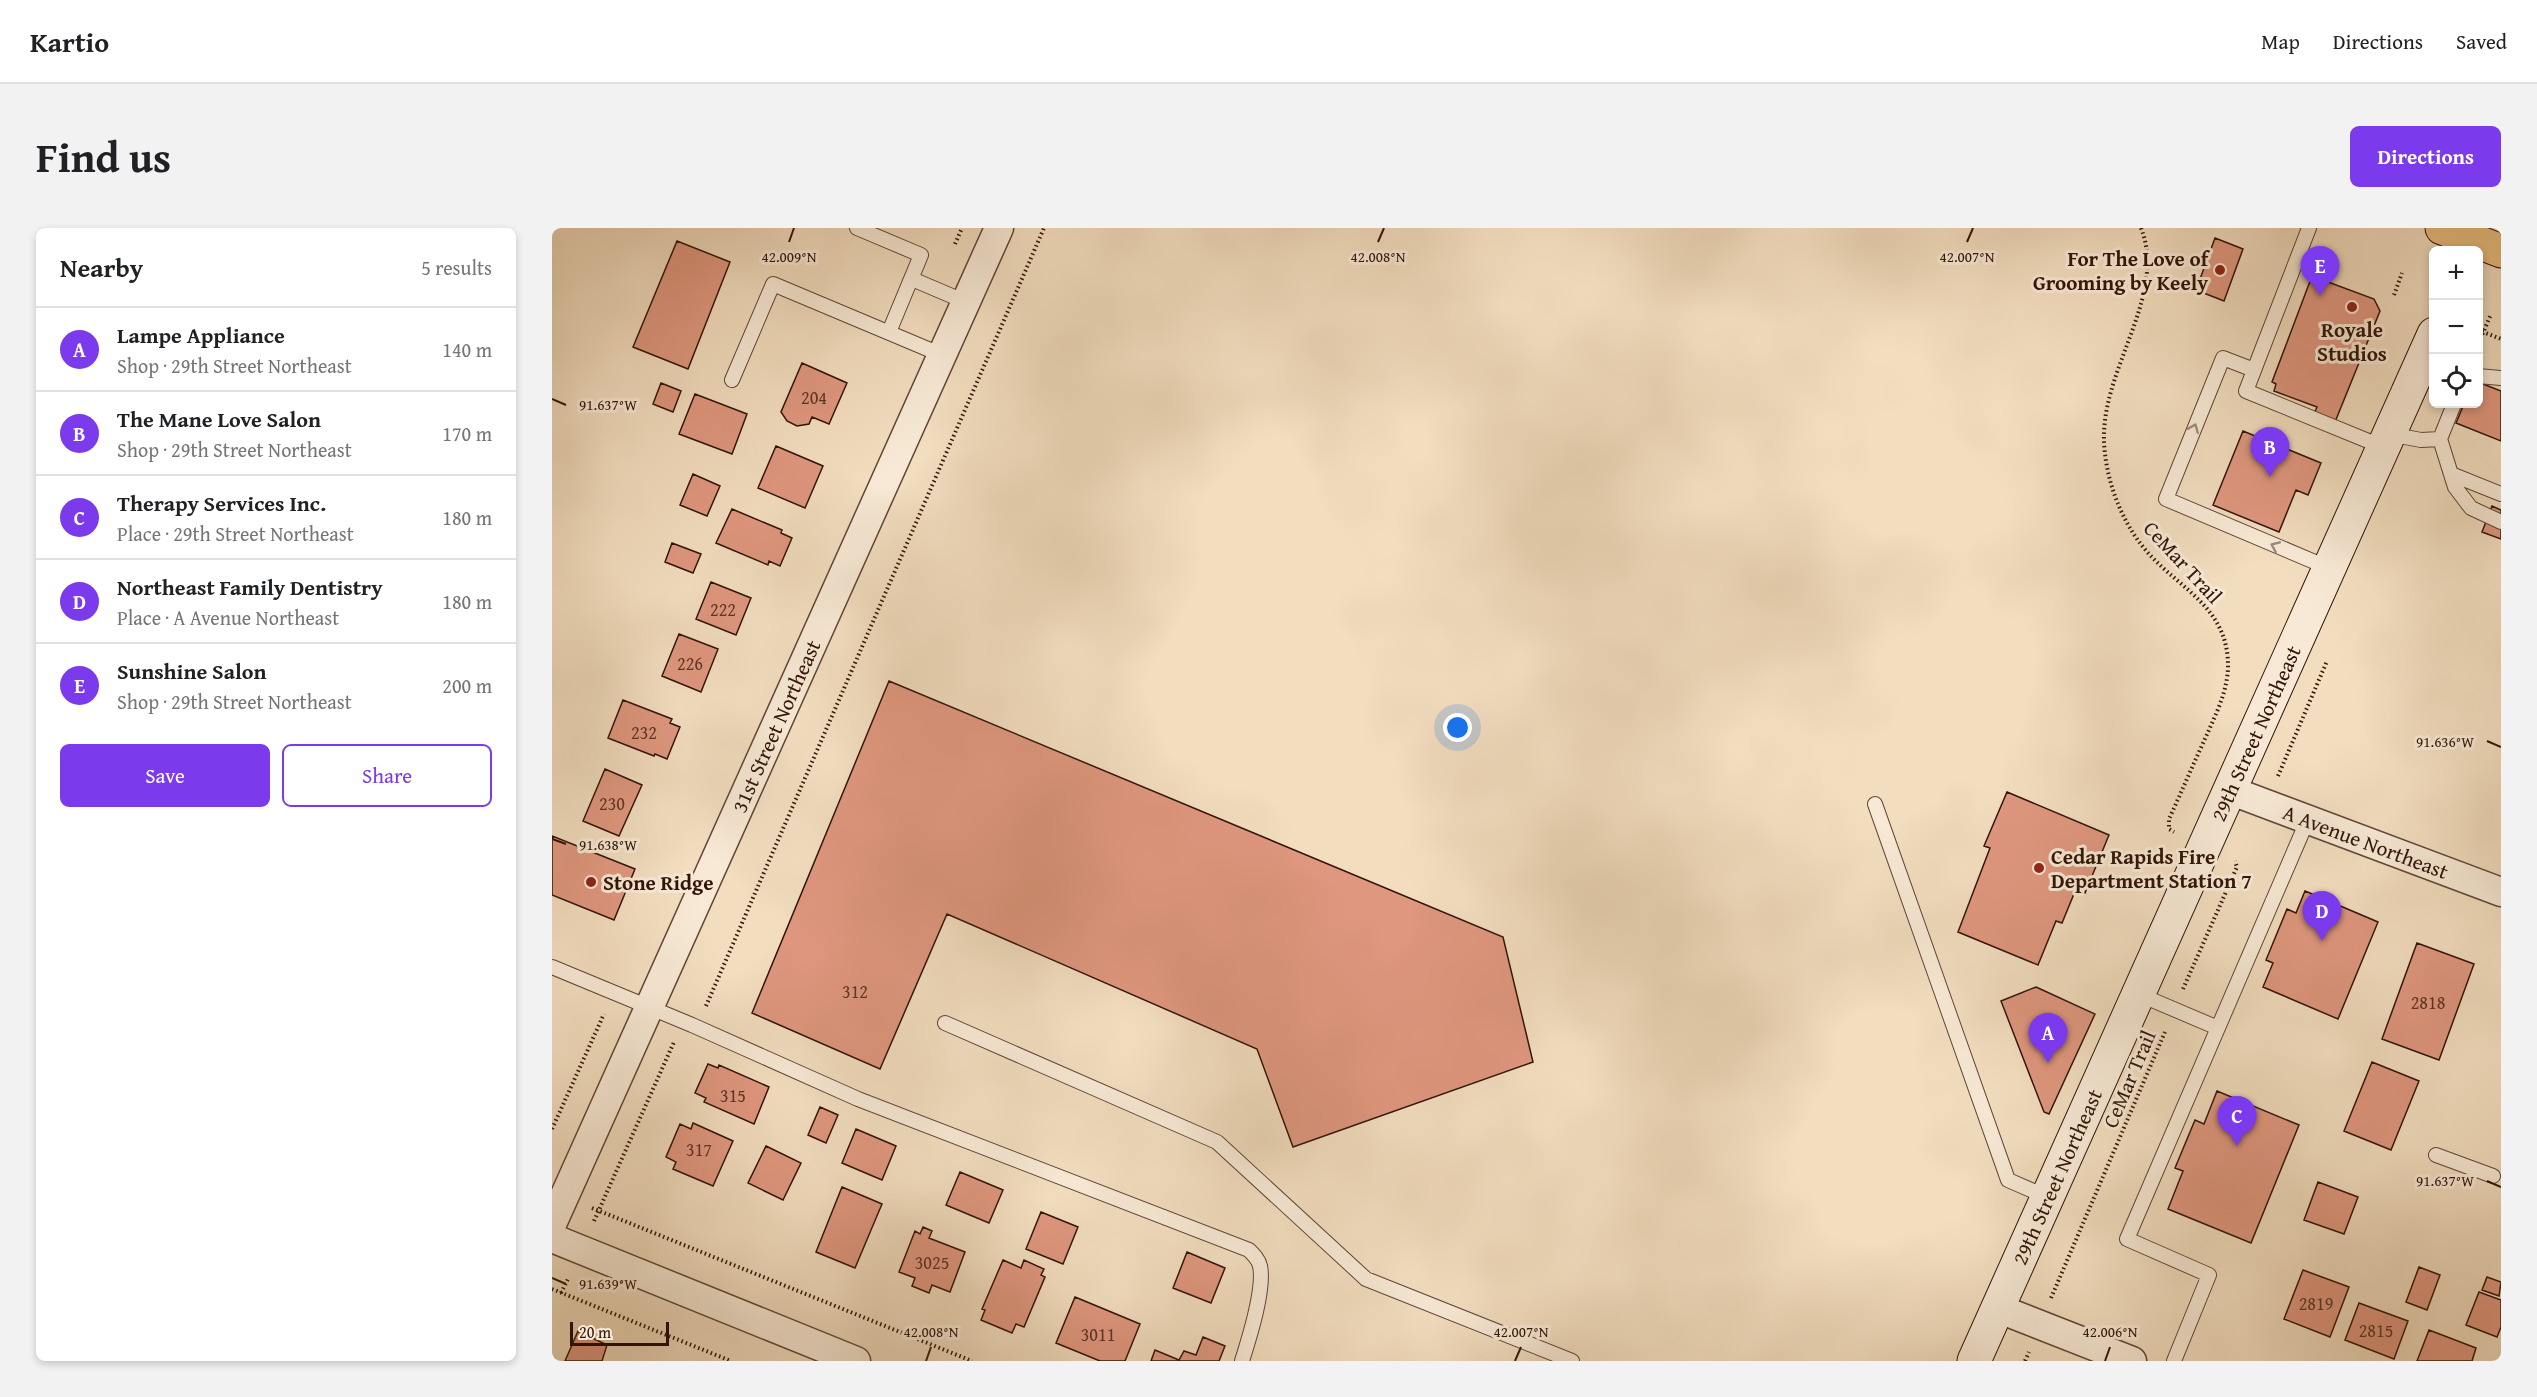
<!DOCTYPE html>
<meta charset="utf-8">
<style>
:root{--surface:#fff;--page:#f2f2f2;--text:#202124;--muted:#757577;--line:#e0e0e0;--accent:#7c3aed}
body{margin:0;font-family:"Gentium Book Plus",serif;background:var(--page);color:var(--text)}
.controls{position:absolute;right:18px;top:18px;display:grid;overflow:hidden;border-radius:9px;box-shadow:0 3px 9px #0003}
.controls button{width:54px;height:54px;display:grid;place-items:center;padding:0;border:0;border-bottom:2px solid var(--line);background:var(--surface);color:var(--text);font:30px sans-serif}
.scale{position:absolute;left:18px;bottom:15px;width:99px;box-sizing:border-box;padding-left:6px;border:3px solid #311408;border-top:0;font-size:16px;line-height:21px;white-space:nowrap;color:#311408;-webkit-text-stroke:4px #f7e9d5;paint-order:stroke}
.you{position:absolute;left:906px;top:500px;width:21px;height:21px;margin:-15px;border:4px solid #fff;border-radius:50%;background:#1a73e8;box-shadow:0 0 0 9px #1a73e833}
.badge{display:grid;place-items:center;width:39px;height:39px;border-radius:50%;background:var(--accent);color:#fff;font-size:20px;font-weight:700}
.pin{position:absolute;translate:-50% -50px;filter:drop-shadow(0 2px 3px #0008)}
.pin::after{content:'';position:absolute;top:32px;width:21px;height:18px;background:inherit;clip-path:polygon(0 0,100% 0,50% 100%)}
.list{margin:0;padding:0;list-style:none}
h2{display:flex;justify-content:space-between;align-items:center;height:78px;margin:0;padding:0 24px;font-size:26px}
h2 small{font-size:20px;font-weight:400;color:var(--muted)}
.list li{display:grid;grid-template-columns:39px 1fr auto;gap:18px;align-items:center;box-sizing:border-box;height:84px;padding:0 24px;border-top:2px solid var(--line)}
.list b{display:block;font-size:22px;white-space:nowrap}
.list p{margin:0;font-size:20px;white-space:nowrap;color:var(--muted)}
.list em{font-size:20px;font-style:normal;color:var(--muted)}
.actions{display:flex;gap:12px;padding:18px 24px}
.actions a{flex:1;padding:14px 0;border:2px solid var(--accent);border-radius:9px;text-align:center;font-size:21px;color:var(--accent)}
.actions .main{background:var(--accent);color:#fff}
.icon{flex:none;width:33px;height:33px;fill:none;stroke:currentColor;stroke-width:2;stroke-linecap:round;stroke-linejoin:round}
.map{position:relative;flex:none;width:1949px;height:1133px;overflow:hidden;border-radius:9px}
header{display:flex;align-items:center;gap:36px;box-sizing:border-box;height:84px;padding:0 30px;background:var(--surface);border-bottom:2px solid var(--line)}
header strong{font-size:28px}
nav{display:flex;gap:33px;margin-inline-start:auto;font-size:21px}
.intro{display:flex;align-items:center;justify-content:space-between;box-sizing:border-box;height:144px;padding:0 36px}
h1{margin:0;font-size:42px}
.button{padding:15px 27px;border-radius:9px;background:var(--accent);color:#fff;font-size:21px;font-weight:700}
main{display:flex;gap:36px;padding:0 36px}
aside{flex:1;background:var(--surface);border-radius:9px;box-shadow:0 3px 9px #0003}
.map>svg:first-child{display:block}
.building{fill:#df977f;stroke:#311408;stroke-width:1.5}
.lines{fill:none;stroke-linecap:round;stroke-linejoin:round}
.service-casing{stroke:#614636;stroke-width:16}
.minor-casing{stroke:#614636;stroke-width:31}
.secondary-casing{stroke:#311408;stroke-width:35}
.primary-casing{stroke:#311408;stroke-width:35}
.path{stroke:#311408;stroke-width:4;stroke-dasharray:1.5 3;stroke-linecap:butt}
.service{stroke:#f7e9d5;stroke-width:14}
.minor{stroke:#f7e9d5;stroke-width:28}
.secondary{stroke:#f7e9d5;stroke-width:33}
.primary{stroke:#e9be80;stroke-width:33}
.oneway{stroke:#9e8979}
.ticks{fill:none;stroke:#311408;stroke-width:2}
.poi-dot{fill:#8f2418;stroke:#f7e9d5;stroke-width:2}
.labels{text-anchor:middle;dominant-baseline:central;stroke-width:6;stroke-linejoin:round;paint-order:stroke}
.number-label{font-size:18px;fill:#5c3526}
.poi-label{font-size:21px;font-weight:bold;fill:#311408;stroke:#f7e9d5;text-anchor:start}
.street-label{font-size:21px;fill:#311408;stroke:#f7e9d5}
.ticks-label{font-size:15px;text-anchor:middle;fill:#311408;stroke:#f7e9d5;stroke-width:6;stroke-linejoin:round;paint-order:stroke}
</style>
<header>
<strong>Kartio</strong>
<nav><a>Map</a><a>Directions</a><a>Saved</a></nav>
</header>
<div class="intro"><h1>Find us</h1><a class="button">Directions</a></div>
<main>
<aside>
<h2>Nearby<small>5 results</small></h2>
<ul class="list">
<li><span class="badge">A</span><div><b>Lampe Appliance</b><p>Shop · 29th Street Northeast</p></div><em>140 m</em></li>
<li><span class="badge">B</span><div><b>The Mane Love Salon</b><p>Shop · 29th Street Northeast</p></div><em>170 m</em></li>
<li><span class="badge">C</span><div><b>Therapy Services Inc.</b><p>Place · 29th Street Northeast</p></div><em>180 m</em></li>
<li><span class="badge">D</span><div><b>Northeast Family Dentistry</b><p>Place · A Avenue Northeast</p></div><em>180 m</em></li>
<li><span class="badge">E</span><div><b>Sunshine Salon</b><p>Shop · 29th Street Northeast</p></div><em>200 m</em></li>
</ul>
<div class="actions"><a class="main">Save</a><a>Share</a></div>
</aside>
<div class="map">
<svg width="1949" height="1133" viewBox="0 0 1949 1133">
<rect width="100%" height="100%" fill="#f2ddbf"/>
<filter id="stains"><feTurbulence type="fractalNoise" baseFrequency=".00333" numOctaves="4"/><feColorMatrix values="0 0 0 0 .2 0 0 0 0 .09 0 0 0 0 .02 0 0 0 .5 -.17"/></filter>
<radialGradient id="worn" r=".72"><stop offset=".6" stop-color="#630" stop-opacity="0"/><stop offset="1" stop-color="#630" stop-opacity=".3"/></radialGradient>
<path class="building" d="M1663 10 1691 21 1672 73 1644 62Z
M125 13 178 34 136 141 81 119Z
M1760 48 1822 71 1828 83 1783 194 1762 186 1765 179 1722 163 1724 156 1720 154Z
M250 135 295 155 277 196 260 189 257 196 245 198 235 193 229 184Z
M1926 154 1949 163V213L1904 195 1912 176H1926Z
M109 155 129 163 121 184 101 176Z
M143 166 195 186 180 226 127 206Z
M1691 203 1769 235 1756 267 1744 262 1727 304 1661 277Z
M224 218 271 238 253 280 206 260Z
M141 246 168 258 155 288 128 277Z
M1940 278 1949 282V311L1930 304Z
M180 281 230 302 229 305 240 310 228 338 217 333 216 337 164 315Z
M120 315 149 326 141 345 113 334Z
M159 354 199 370 184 407 144 391Z
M127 406 166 421 149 464 110 448Z
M337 453 951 709 981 834 741 919 705 821 395 686 328 841 200 785Z
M71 472 120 491 118 495 128 499 115 531 103 526 102 528 56 510Z
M53 541 90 557 67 608 31 593Z
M1455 564 1557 607 1533 665 1524 661 1510 695 1504 693 1486 737 1406 704 1438 620 1432 618Z
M0 608 83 641 62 692 0 667Z
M1753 663 1826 694 1786 791 1711 759 1721 735 1714 732 1735 681 1744 685Z
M1865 715 1922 736 1887 832 1830 811Z
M1484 759 1543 786 1497 886 1492 884 1449 773Z
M1820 834 1867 853 1839 922 1792 903Z
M156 836 166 840 167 837 217 859 202 896 152 874 154 870 143 865Z
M1665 863 1747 897 1699 1015 1616 981 1631 943 1623 940 1643 892 1652 896Z
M268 879 286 887 274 915 256 907Z
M141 895 181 913 161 958 121 941 124 934 114 929 128 896 139 901Z
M304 901 344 918 330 952 290 935Z
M214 918 249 935 231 972 196 955Z
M408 944 451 962 437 995 394 977Z
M1766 954 1806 969 1792 1006 1752 992Z
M290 959 330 976 303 1040 264 1024Z
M489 984 526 999 511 1036 474 1021Z
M371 999 380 1003 377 1010 413 1024 398 1064 380 1057 377 1065 360 1058 363 1050 347 1044 363 1003 368 1006Z
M635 1024 673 1040 659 1075 621 1060Z
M451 1032 469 1040 472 1032 492 1041 489 1047 493 1049 472 1099 464 1096 460 1105 429 1092 433 1082 430 1081Z
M1867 1039 1888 1047 1875 1082 1854 1074Z
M1751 1042 1797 1059 1778 1109 1732 1091Z
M1935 1049 1949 1054 1947 1068 1930 1062Z
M1927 1064 1949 1072V1099L1945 1109 1914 1097Z
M523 1069 588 1096 573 1133H548L504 1115Z
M1807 1075 1856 1093 1842 1131 1793 1112Z
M1877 1102 1924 1120 1920 1133H1865Z
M26 1103 55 1117 50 1133H13Z
M651 1109 673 1118 667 1133H599L603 1122 627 1132 632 1123 644 1127Z"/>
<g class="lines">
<g class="service-casing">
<path id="service" d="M305 0 369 27 337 104
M1757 0 1694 163 1831 219
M360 51 414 74
M1702 142 1671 130 1614 271 1777 340
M1926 148 1949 150
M180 152 221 56 390 127
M1837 206 1869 212 1888 211 1902 176
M1888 211 1903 259 1919 280 1949 294
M1899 246 1949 266
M1323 576 1456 952 1495 969
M0 739 140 797 306 871 697 1022C702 1027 707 1032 708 1038 713 1061 697 1111 690 1133
M1586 766 1666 800
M393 795 665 914 814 1051 1020 1133
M1884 927 1941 948
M1622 1133 1657 1047 1575 1011 1756 591"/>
</g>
<g class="minor-casing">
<g id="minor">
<path id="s1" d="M1677 562 1949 664"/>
<path id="s2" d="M0 996 447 0"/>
<path d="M0 1010 304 1133"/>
<path d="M1445 1080 1580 1133"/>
</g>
</g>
<g class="secondary-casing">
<g id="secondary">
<path id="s3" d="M1422 1133 1882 106"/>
</g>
</g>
<g class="primary-casing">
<path id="primary" d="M1890 0 1949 23"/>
</g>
<path class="path" d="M1589 0C1616 68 1549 140 1552 214 1554 254 1570 296 1597 326 1631 363 1677 381 1676 440 1675 466 1662 490 1652 513 1640 539 1629 565 1617 591V601L1622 604
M403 16 410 0
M1842 67 1850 45
M1926 102 1949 111
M1926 108 1931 105 1939 86
M1726 548 1775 433
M1631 761 1685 639 1683 633
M154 778 492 0
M0 901 52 786
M40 980 420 1133
M42 993 122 814
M0 1061 179 1133
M9 1065 17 1049
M1499 1070 1613 804
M1473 1133 1477 1124"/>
<use href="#service" class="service"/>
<use href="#minor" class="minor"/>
<use href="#secondary" class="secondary"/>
<use href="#primary" class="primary"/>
</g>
<defs><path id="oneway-chevron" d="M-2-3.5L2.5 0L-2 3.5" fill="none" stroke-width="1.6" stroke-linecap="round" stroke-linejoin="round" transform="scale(1.5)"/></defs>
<g class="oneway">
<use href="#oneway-chevron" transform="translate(1642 200) rotate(-68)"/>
<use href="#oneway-chevron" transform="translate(1723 318) rotate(-157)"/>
</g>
<path class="ticks" d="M237 14 242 0M826 14 832 0M1415 14 1421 0M0 171 14 177M1935 513 1949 519M0 611 14 616M1935 953 1949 959M0 1050 14 1056M374 1133 379 1119M963 1133 969 1119M1553 1133 1558 1119"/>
<g class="poi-dot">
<circle cx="1668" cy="42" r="6"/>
<circle cx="1800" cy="79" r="6"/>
<circle cx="1487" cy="640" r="6"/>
<circle cx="39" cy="654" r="6"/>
</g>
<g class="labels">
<g class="number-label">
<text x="262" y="169">204</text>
<text x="171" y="381">222</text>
<text x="138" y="435">226</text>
<text x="92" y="504">232</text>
<text x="60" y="575">230</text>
<text x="303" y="763">312</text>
<text x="1876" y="774">2818</text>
<text x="181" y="867">315</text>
<text x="147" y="921">317</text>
<text x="380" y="1034">3025</text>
<text x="1764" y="1075">2819</text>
<text x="1824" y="1102">2815</text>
<text x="546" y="1106">3011</text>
</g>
<g class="poi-label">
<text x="1656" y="30" text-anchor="end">For The Love of<tspan x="1656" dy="24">Grooming by Keely</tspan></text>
<text x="1800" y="101" text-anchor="middle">Royale<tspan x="1800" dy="24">Studios</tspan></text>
<text x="1499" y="628">Cedar Rapids Fire<tspan x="1499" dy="24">Department Station 7</tspan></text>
<text x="51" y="654">Stone Ridge</text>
</g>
<g class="street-label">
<text transform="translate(1631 334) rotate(47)">CeMar Trail</text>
<text stroke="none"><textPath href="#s2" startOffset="546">31st Street Northeast</textPath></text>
<text stroke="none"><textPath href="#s3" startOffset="688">29th Street Northeast</textPath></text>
<text stroke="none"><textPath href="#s1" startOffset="146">A Avenue Northeast</textPath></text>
<text transform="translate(1577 851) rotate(-67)">CeMar Trail</text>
<text stroke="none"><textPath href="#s3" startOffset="202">29th Street Northeast</textPath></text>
</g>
</g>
<g class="ticks-label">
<text x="237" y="34">42.009°N</text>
<text x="826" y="34">42.008°N</text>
<text x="1415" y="34">42.007°N</text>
<text x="56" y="182">91.637°W</text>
<text x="1893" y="519">91.636°W</text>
<text x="56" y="622">91.638°W</text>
<text x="1893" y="958">91.637°W</text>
<text x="56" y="1061">91.639°W</text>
<text x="379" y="1109">42.008°N</text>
<text x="969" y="1109">42.007°N</text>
<text x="1558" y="1109">42.006°N</text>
</g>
<rect width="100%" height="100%" filter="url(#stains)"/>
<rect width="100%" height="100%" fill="url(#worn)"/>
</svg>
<div class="controls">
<button>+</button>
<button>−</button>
<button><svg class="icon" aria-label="locate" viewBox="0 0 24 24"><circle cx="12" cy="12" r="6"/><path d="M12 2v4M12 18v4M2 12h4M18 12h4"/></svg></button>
</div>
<div class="scale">20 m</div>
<div class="you"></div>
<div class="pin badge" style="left:1496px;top:835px">A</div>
<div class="pin badge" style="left:1718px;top:249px">B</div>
<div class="pin badge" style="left:1685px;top:918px">C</div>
<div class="pin badge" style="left:1770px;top:713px">D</div>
<div class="pin badge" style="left:1768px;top:68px">E</div>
</div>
</main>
